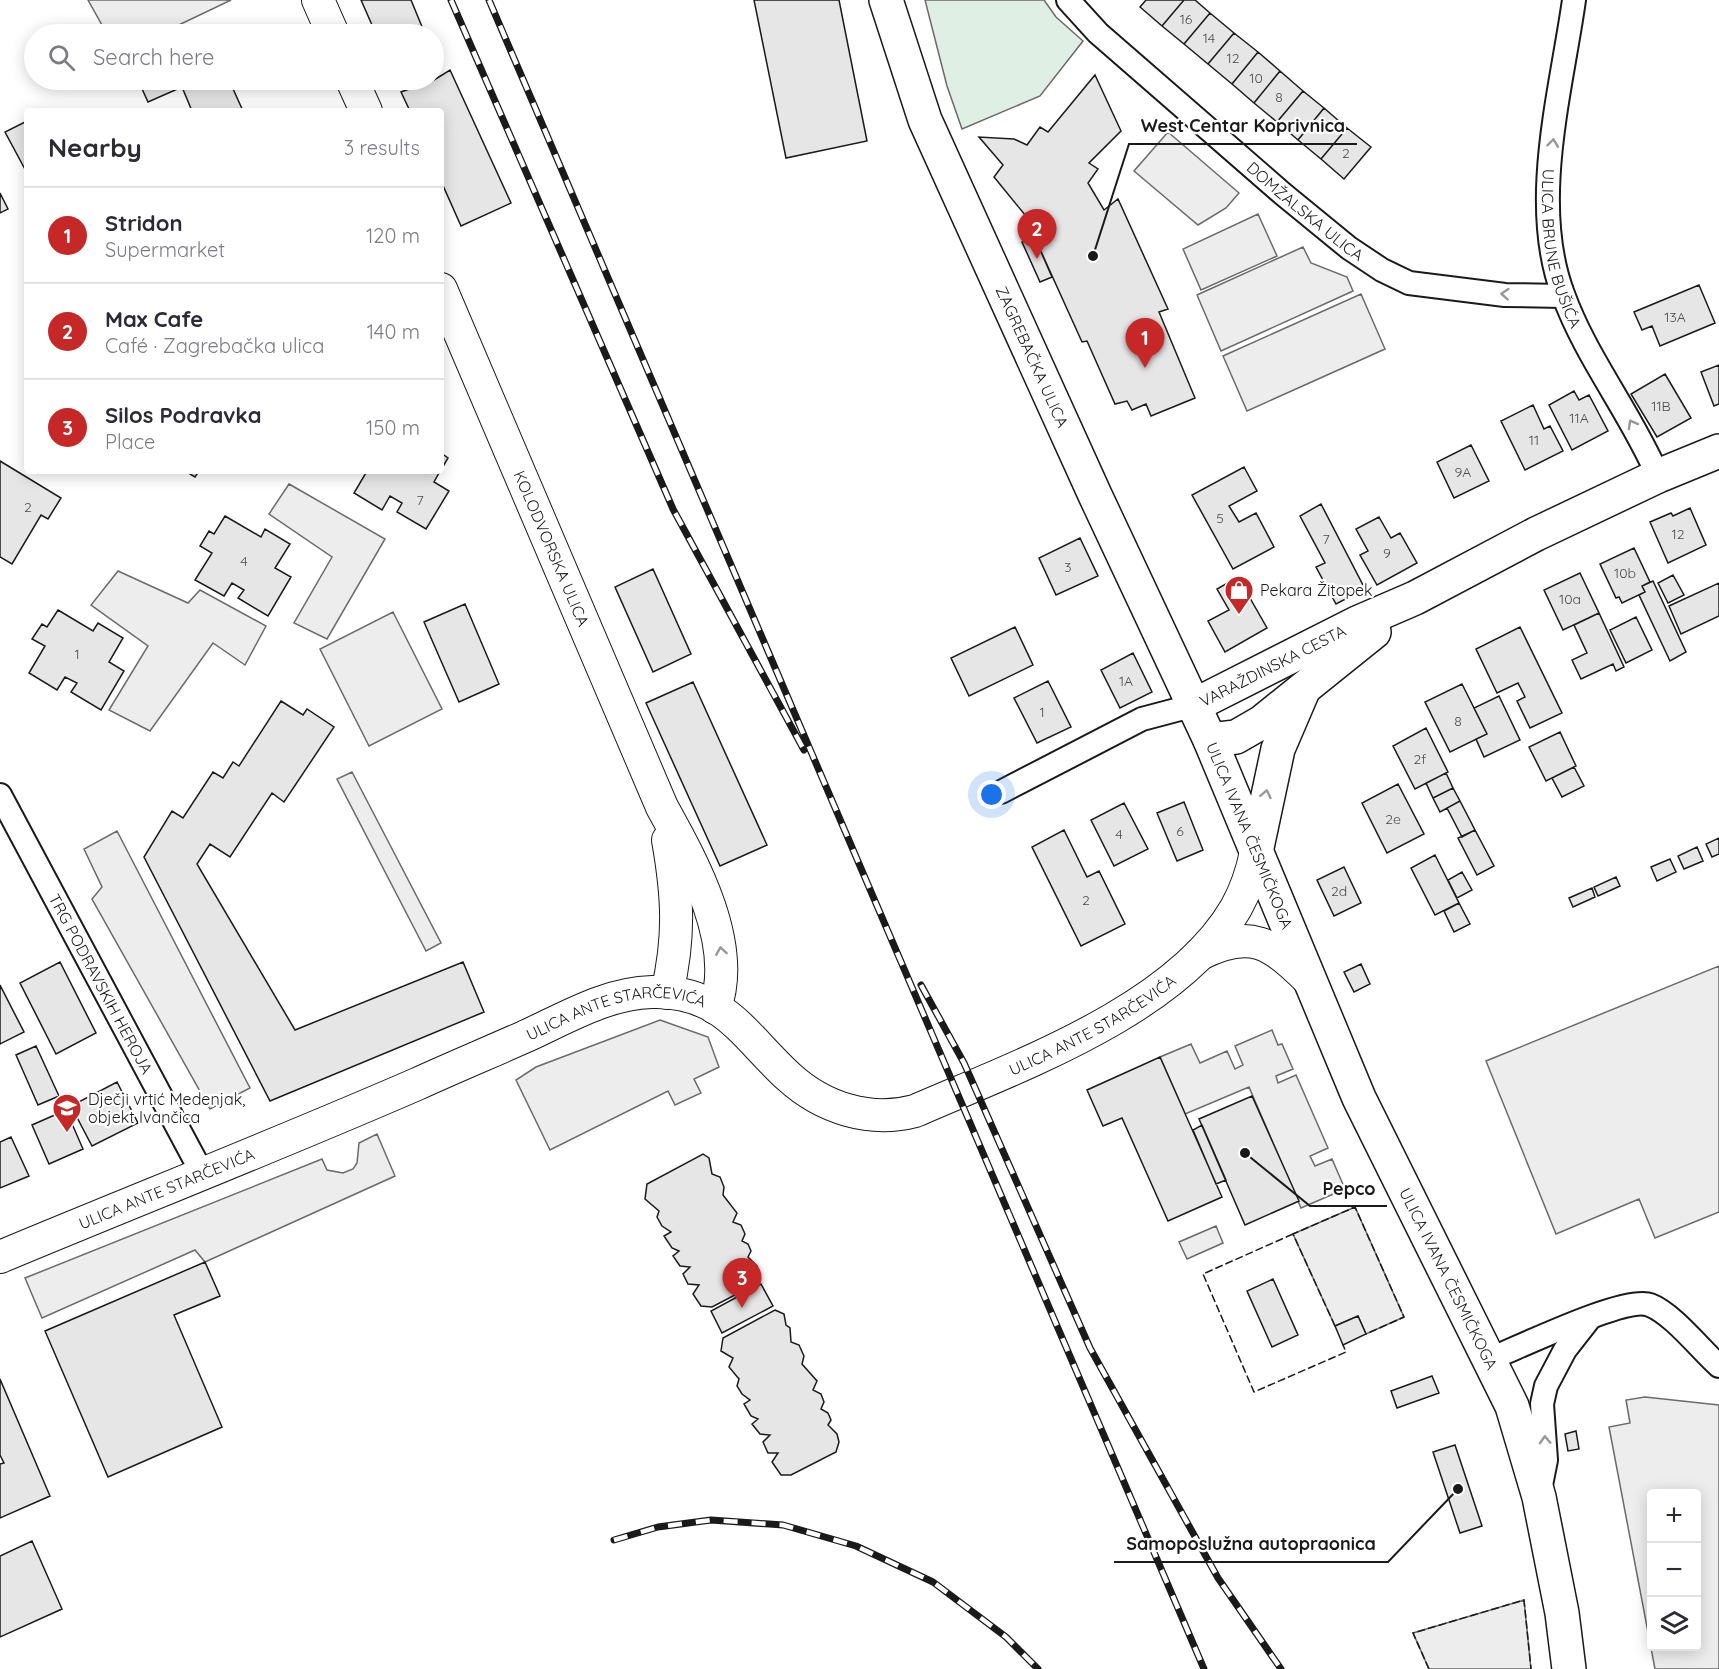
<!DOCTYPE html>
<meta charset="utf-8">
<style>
:root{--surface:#fff;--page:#f2f2f3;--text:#2b2b33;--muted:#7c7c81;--line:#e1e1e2;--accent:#c62828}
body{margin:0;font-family:Quicksand,sans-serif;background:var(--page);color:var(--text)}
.controls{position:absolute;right:18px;bottom:18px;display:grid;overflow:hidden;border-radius:6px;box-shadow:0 3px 15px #0003}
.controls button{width:54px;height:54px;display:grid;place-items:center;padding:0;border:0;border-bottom:2px solid var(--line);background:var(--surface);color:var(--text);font:30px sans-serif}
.you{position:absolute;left:992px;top:795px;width:21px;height:21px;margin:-15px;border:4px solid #fff;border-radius:50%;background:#1a73e8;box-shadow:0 0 0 9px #1a73e833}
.badge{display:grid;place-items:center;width:39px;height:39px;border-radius:50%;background:var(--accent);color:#fff;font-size:20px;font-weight:700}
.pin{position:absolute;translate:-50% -50px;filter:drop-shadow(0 2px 3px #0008)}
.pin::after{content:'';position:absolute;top:32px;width:21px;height:18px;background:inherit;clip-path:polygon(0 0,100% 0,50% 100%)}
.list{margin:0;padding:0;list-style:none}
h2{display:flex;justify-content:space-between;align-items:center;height:78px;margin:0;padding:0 24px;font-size:26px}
h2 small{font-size:20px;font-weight:400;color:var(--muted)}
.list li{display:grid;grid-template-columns:39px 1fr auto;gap:18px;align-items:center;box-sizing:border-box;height:96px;padding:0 24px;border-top:2px solid var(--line)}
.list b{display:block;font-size:22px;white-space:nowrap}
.list p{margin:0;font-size:20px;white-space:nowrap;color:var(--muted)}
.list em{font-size:20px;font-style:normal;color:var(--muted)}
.icon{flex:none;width:33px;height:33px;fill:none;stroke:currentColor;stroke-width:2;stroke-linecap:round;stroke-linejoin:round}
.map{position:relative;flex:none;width:1719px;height:1669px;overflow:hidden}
.search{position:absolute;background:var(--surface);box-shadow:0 3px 15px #0003;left:24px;top:24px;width:420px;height:66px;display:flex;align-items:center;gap:15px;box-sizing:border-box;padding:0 21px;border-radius:33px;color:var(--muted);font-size:22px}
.panel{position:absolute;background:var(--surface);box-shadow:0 3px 15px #0003;left:24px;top:108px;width:420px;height:366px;border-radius:6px}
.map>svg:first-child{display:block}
.green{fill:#e0efe3;stroke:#6a6a6a;stroke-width:1.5}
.parking{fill:#ededed;stroke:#6a6a6a;stroke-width:1.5;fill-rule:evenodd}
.building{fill:#e6e6e6;stroke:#1a1a1a;stroke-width:1.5}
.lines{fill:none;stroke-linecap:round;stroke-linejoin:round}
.minor-casing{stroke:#1a1a1a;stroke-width:26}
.secondary-casing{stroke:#1a1a1a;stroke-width:34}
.primary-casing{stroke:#1a1a1a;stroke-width:36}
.minor{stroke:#fff;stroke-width:22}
.secondary{stroke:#fff;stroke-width:32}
.primary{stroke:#fff;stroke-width:33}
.rail-casing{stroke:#1a1a1a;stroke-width:7}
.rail{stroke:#fff;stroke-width:4.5;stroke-dasharray:14;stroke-linecap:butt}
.fence{stroke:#1a1a1a;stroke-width:1.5;stroke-dasharray:8 3;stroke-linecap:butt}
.oneway{stroke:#989898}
.labels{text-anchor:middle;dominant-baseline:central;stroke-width:4.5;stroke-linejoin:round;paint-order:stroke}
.number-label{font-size:14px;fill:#4d4d4d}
.street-label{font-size:16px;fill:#1a1a1a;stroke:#fff}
.poi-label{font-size:16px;fill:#1a1a1a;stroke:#fff;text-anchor:start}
.leader{fill:none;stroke:#1a1a1a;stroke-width:2}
.callout-dot{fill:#1a1a1a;stroke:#fff;stroke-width:2}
.callout-label{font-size:18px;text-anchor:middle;font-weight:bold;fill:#1a1a1a;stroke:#fff;stroke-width:4.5;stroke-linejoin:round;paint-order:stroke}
</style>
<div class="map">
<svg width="1719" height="1669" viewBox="0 0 1719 1669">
<rect width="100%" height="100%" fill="#fff"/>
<path class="green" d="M925 0H1044L1056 17 1083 41 1040 96 962 129 947 86Z"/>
<path class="parking" d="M88 0H231L160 34H107Z
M1168 132 1239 193 1226 208 1198 225 1134 171Z
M1258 214 1277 256 1201 290 1183 249Z
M1303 247 1311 263 1347 277 1353 291 1221 351 1197 295Z
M1361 294 1385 349 1247 411 1223 356Z
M289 484 385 539 327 639 294 623 332 557 269 514Z
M118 571 188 603 200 590 266 626 245 665 213 643 150 731 109 710 148 646 91 605Z
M393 612 442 709 369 746 320 649Z
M352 772 441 943 426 951 337 779Z
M117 831 250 1088 210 1109 92 899 102 887 84 849Z
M1719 966V1212L1655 1238 1639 1199 1556 1234 1486 1061Z
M660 1020 708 1037 719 1067 694 1079 701 1093 675 1105 668 1091 550 1150 516 1080 536 1067Z
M1272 1030 1278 1045 1282 1044 1293 1069 1276 1076 1278 1083 1296 1075 1328 1148 1310 1156 1315 1166 1332 1159 1345 1189 1301 1208 1249 1087 1185 1114 1160 1057 1191 1044 1200 1063 1227 1051 1235 1069 1243 1065 1235 1046Z
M377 1134 395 1176 205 1262 195 1250 42 1318 25 1278 322 1159 327 1170 343 1173 353 1169 357 1163 359 1143Z
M1355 1207 1404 1317 1366 1334 1358 1316 1335 1326 1293 1234Z
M1216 1226 1223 1243 1187 1259 1179 1242Z
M1645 1397 1719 1405V1669H1655L1609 1427 1630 1423 1626 1400ZM1652 1494H1696V1646H1652Z
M1524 1600 1531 1669H1429L1413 1633Z"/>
<path class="building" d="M361 0H411L425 34H376Z
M754 0H839L867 141 786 158Z
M1146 0H1184L1162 26 1140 7Z
M1184 0H1195L1210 13 1184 44 1162 26Z
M1210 13 1234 33 1208 64 1184 44Z
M1234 33 1258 52 1232 84 1208 64Z
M1258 52 1280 71 1254 103 1232 84Z
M450 70 511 203 461 226 441 181V111H410L401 92 434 80Z
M1280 71 1303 91 1277 122 1254 103Z
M1095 75 1121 131 1089 163 1098 169 1088 183 1104 210 1118 199 1168 309 1159 312 1195 398 1151 416 1146 404 1132 410 1127 401 1115 404 1087 341 1082 342 1034 236 1030 221 994 177 1003 165 979 137 1014 139 1027 145 1040 127 1048 132Z
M138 80H229L243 111H192L182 87 148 102Z
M1303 91 1324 108 1298 140 1277 122Z
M1324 108 1347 128 1321 159 1298 140Z
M27 121V173L5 132Z
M1347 128 1371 147 1344 179 1321 159Z
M0 193 8 209 0 213Z
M1034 236 1052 277 1040 282 1022 242Z
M1699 285 1715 323 1660 346 1652 326 1642 330 1634 312Z
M1719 365V404L1714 406 1701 372Z
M1665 374 1691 418 1657 437 1631 394Z
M1574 391 1579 400 1589 395 1608 431 1572 450 1549 405Z
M1533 405 1544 429 1550 426 1563 451 1525 470 1501 421Z
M1471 445 1489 481 1454 498 1437 462Z
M441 453 448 458 441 470Z
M0 461 61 498 48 519 41 515 12 564 0 557Z
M1244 467 1257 491 1229 506 1239 522 1256 513 1274 547 1233 569 1192 495Z
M185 471H199L195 477Z
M367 471H440L434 482 449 491 426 529 397 512 402 503 390 496 382 510 354 493Z
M1321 504 1365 589 1336 604 1316 567 1325 563 1300 516Z
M1690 508 1706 545 1668 563 1650 522 1671 513 1673 516Z
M225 516 261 537 265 529 290 544 275 568 291 577 268 616 238 598 244 590 232 583 224 596 195 580 212 553 200 546 209 531 214 534Z
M1379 517 1391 538 1400 533 1417 563 1377 585 1360 555 1368 551 1356 529Z
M1080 538 1098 576 1056 595 1039 558Z
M1634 548 1650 582 1642 586 1645 592 1622 603 1619 597 1616 598 1600 564Z
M653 569 691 654 653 672 615 587Z
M1580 573 1599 613 1563 630 1544 590Z
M1673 575 1684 595 1668 603 1658 583Z
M1238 577 1267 628 1225 652 1208 621 1229 610 1217 589Z
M1653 581 1686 652 1670 661 1639 595 1645 592 1642 586Z
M1719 583V616L1681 634 1669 606Z
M465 604 499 684 459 702 424 622Z
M58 610 93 631 98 623 123 638 109 662 124 671 101 710 71 692 77 683 65 677 57 690 29 673 45 646 32 639 42 624 47 627Z
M1599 613 1624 667 1616 671 1613 664 1581 679 1572 660 1587 653 1574 625Z
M1636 617 1652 650 1626 663 1610 630Z
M1015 627 1033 665 969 696 951 658Z
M1520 627 1562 713 1530 728 1517 701 1525 697 1518 683 1497 693 1476 649Z
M1133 653 1152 692 1120 708 1101 670Z
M1048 681 1071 727 1037 743 1014 698Z
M693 682 767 845 720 866 646 703Z
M1462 684 1487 734 1450 752 1425 702Z
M1499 696 1520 740 1484 757 1476 739 1487 734 1474 708Z
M281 701 303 715 307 709 334 727 284 802 272 793 230 857 210 844 197 864 295 1030 463 962 484 1012 270 1101 144 857 172 811 183 818 213 772 223 778 233 762 239 766Z
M1426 728 1448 772 1415 789 1393 746Z
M1560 732 1576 766 1546 781 1529 747Z
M1574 767 1584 786 1562 797 1552 778Z
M1446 773 1453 788 1433 798 1426 783Z
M1398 784 1424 834 1387 853 1362 803Z
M1453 788 1460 801 1440 812 1433 798Z
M1460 801 1475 830 1462 837 1447 808Z
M1184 802 1203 850 1177 861 1157 813Z
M1124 803 1148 849 1114 866 1091 820Z
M1064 830 1087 877 1099 871 1125 924 1081 946 1032 847Z
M1475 830 1494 866 1477 875 1458 838Z
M1719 838V854L1712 857 1706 844Z
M1697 847 1703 861 1684 869 1678 856Z
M1435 855 1459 903 1435 915 1411 868Z
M1670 859 1676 872 1657 881 1651 867Z
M1344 867 1361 903 1334 916 1317 880Z
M1462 872 1472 890 1457 898 1448 880Z
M1616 877 1620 886 1598 896 1594 887Z
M1592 888 1595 897 1573 907 1569 898Z
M1459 903 1470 924 1454 932 1444 911Z
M60 962 96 1033 56 1054 20 983Z
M1361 964 1370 984 1354 992 1344 972Z
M0 985 24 1032 0 1044Z
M36 1046 59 1096 38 1105 16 1055Z
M1160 1057 1222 1197 1168 1221 1122 1118 1103 1126 1087 1090Z
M117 1082 138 1123 92 1146 71 1106Z
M1252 1096 1299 1201 1245 1225 1199 1119Z
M66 1110 83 1149 49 1164 32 1125Z
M1202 1125 1226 1180 1216 1184 1193 1130Z
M11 1137 29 1176 0 1188V1142Z
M703 1154 709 1158 712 1174 720 1177 724 1187 723 1195 737 1213 733 1222 741 1225 745 1234 742 1241 748 1244 751 1251 748 1257 757 1266 759 1273 756 1284 712 1307 701 1306 693 1294 699 1285 688 1284 683 1274 690 1267 680 1266 673 1256 679 1251 672 1248 664 1236 671 1232 662 1226 657 1217 659 1211 645 1199 647 1184Z
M205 1262 220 1296 174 1315 222 1427 108 1477 45 1331Z
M1273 1279 1298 1335 1272 1347 1247 1291Z
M761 1284 773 1306 722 1333 711 1311Z
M775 1310 784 1314 786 1325 790 1328 791 1342 799 1345 804 1356 802 1364 817 1381 813 1390 821 1394 824 1402 821 1409 828 1413 831 1420 828 1425 837 1434 839 1442 836 1452 791 1475H781L772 1462 778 1453H768L763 1442 770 1435 760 1434 752 1424 758 1419 751 1416 744 1404 750 1400 742 1394 737 1386 739 1379 729 1367 733 1358 721 1351 723 1338Z
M1358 1316 1366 1334 1343 1345 1335 1326Z
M1432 1376 1439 1393 1397 1408 1391 1391Z
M0 1379 50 1496 0 1518V1464L4 1463 0 1455Z
M1576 1431 1579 1449 1568 1451 1565 1434Z
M1455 1445 1482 1526 1460 1533 1433 1452Z
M32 1541 62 1609 0 1637V1556Z"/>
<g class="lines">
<g class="minor-casing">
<g id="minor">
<path id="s1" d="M1068 0 1098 33 1283 194 1349 248 1382 270 1409 283 1505 295 1563 296"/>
<path id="s2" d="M1574 0C1561 92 1529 204 1563 294 1586 358 1631 413 1658 476"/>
<path d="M1001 792 1142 719 1195 705"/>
<path id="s3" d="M0 795 202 1173"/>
<path d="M1490 1359C1518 1348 1626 1295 1650 1305 1673 1314 1700 1349 1719 1366"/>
<path d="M1540 1490 1546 1460 1542 1404 1546 1386 1565 1350 1590 1318"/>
</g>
</g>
<g class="secondary-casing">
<g id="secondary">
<path d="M318 0 333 34"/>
<path d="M352 80 366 111"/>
<path id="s4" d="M441 289 662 807C693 863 738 944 715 1008"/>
<path d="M1200 954C1251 928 1271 943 1309 980"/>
<path d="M667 993C680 937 678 897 668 840"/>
<path id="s5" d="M0 1257C139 1199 279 1144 417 1084 452 1068 488 1053 524 1037 564 1019 606 993 652 992 723 990 744 1036 789 1077 823 1108 870 1123 915 1111 1018 1066 1177 1010 1236 908 1246 890 1252 872 1256 852"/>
</g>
</g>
<g class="primary-casing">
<g id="primary">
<path id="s6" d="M886 0 925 120 1095 495 1210 740 1359 1098 1512 1406 1539 1497 1562 1613 1569 1669"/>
<path id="s7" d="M1195 705 1357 623 1415 598 1536 534 1658 476 1719 451"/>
<path d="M1210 740 1236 737 1262 722 1374 632"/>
<path d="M1256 852 1278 749 1302 693"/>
</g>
</g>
<use href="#minor" class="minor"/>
<use href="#secondary" class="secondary"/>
<use href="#primary" class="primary"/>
<g class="rail-casing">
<path id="rail" d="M451 0 673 509 804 750
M489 0 1204 1669
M921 985 964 1063 1090 1348 1218 1578 1281 1669
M614 1540 658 1527 711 1520 783 1525 856 1546 933 1582 1006 1637 1038 1669"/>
</g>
<use href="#rail" class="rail"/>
<path class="fence" d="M1293 1234 1203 1274 1254 1392 1346 1352 1343 1345
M1335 1326 1293 1234 1355 1207 1404 1317 1366 1334
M1429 1669 1413 1633 1524 1600 1531 1669"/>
</g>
<defs><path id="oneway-chevron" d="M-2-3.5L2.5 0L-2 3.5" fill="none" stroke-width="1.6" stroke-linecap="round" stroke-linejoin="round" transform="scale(1.5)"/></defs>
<g class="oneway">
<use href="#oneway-chevron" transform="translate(1553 143) rotate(-83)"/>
<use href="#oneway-chevron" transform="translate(1505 294) rotate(-176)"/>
<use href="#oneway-chevron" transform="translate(1632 424) rotate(-119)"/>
<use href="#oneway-chevron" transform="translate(1266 794) rotate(-78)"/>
<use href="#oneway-chevron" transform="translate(721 951) rotate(-99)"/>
<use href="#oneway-chevron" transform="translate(1545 1440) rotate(-92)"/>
</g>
<defs>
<g id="shop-pin" transform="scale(1.5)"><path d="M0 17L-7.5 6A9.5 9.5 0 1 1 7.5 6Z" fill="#c62828" stroke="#fff"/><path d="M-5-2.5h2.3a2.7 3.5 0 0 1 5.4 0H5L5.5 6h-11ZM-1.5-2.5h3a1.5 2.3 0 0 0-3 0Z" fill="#fff"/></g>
<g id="school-pin" transform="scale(1.5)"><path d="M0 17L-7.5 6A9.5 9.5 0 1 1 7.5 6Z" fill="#c62828" stroke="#fff"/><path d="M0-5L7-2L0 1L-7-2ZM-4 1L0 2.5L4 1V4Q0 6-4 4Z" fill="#fff"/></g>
</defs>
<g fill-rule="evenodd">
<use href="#shop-pin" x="1239" y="590"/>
<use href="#school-pin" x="67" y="1108"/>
</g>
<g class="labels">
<g class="number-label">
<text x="1186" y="19">16</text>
<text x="1209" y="38">14</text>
<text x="1233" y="58">12</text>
<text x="1256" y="78">10</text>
<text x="1279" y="97">8</text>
<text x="1346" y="153">2</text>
<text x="1675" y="317">13A</text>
<text x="1661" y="406">11B</text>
<text x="1579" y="418">11A</text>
<text x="1534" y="440">11</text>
<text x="1463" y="472">9A</text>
<text x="420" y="500">7</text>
<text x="28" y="507">2</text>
<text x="1220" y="518">5</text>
<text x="1678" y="534">12</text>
<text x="1326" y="539">7</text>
<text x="1387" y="553">9</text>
<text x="244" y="561">4</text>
<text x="1068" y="567">3</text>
<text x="1625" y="573">10b</text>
<text x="1570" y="599">10a</text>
<text x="77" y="654">1</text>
<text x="1126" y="681">1A</text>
<text x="1042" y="712">1</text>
<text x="1458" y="721">8</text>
<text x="1420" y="759">2f</text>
<text x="1393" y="819">2e</text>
<text x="1180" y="831">6</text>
<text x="1119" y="834">4</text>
<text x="1339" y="891">2d</text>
<text x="1086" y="900">2</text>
</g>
<g class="street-label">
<text stroke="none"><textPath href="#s1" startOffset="318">DOMŽALSKA ULICA</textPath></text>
<text stroke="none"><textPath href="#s2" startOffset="252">ULICA BRUNE BUŠIĆA</textPath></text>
<text stroke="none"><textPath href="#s6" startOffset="386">ZAGREBAČKA ULICA</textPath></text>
<text stroke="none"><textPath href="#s4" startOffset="282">KOLODVORSKA ULICA</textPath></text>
<text stroke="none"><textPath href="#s7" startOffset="87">VARAŽDINSKA CESTA</textPath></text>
<text stroke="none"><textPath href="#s6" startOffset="912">ULICA IVANA ČESMIČKOGA</textPath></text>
<text stroke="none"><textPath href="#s3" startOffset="214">TRG PODRAVSKIH HEROJA</textPath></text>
<text stroke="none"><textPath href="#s5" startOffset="1206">ULICA ANTE STARČEVIĆA</textPath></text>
<text stroke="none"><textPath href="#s5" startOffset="666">ULICA ANTE STARČEVIĆA</textPath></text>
<text stroke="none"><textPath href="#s5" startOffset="180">ULICA ANTE STARČEVIĆA</textPath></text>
<text stroke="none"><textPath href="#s6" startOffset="1398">ULICA IVANA ČESMIČKOGA</textPath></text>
</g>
<g class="poi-label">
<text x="1260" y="590">Pekara Žitopek</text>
<text x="88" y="1099">Dječji vrtić Medenjak,<tspan x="88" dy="18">objekt Ivančica</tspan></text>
</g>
</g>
<path class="leader" d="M1093 256L1129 144H1357M1245 1153L1310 1206H1387M1458 1489L1388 1562H1114"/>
<g class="callout-dot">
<circle cx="1093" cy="256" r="6"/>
<circle cx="1245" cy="1153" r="6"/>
<circle cx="1458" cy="1489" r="6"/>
</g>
<g class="callout-label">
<text x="1243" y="132">West Centar Koprivnica</text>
<text x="1349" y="1195">Pepco</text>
<text x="1251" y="1550">Samoposlužna autopraonica</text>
</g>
</svg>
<div class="controls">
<button>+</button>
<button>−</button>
<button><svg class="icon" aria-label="layers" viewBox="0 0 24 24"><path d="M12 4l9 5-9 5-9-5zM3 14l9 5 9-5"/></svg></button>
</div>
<div class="you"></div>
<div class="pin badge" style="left:1145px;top:368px">1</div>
<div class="pin badge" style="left:1037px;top:259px">2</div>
<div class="pin badge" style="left:742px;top:1308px">3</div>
<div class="search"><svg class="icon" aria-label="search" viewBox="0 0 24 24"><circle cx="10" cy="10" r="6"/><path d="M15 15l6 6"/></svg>Search here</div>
<section class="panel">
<h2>Nearby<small>3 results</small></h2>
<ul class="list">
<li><span class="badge">1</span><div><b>Stridon</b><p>Supermarket</p></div><em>120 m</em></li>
<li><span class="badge">2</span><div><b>Max Cafe</b><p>Café · Zagrebačka ulica</p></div><em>140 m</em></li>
<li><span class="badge">3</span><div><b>Silos Podravka</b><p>Place</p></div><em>150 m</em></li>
</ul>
</section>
</div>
